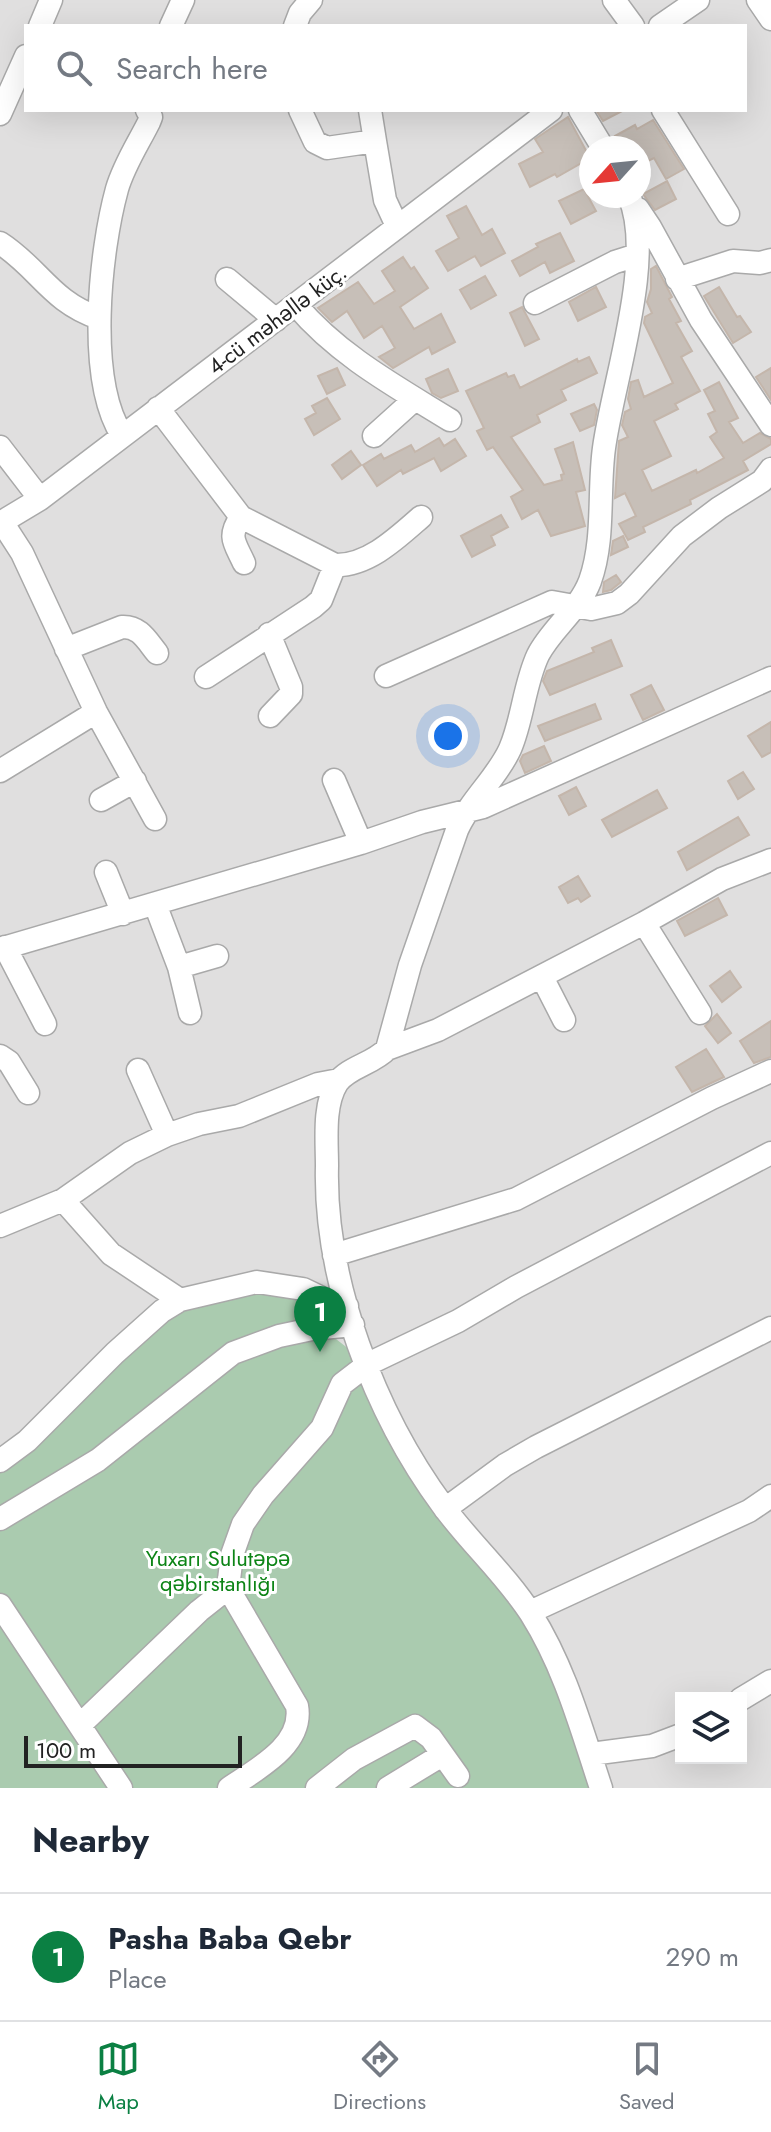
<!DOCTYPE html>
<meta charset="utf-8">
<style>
:root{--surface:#fff;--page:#f2f2f3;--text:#1f2937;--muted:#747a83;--line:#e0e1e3;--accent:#0b8043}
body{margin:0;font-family:Jost,sans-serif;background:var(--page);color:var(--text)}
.controls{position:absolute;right:24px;bottom:24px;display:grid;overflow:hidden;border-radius:0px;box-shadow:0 8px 32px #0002}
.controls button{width:72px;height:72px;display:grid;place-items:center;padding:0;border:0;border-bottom:2px solid var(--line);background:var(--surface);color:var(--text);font:40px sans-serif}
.compass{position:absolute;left:579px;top:136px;width:72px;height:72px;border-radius:50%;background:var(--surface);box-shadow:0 8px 32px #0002;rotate:243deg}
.scale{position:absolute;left:24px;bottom:20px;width:218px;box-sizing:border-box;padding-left:8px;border:4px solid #222;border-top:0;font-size:22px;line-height:28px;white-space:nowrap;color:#222;-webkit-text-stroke:6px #fff;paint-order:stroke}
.you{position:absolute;left:448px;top:736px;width:28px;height:28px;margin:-20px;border:6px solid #fff;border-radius:50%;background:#1a73e8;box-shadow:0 0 0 12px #1a73e833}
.badge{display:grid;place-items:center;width:52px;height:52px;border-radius:50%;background:var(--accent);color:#fff;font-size:26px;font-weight:700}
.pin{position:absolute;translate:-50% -66px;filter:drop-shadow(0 2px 4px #0008)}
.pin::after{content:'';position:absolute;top:42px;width:28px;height:24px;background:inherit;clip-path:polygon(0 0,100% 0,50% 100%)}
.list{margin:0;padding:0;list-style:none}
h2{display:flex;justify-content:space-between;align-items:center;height:104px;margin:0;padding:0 32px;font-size:34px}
h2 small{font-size:26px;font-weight:400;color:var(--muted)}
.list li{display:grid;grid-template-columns:52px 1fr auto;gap:24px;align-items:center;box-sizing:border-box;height:128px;padding:0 32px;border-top:2px solid var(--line)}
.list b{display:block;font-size:30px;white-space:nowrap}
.list p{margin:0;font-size:26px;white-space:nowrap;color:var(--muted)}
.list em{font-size:26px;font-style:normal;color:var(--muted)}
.icon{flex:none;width:44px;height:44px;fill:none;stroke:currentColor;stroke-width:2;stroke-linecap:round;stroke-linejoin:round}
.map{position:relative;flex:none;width:771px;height:1788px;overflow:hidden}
.search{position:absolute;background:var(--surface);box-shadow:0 8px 32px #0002;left:24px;right:24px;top:24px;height:88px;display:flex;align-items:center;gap:20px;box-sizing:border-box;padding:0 28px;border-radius:0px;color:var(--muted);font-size:30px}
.sheet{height:232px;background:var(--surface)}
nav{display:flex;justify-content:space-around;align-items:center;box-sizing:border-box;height:112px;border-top:2px solid var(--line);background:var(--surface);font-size:22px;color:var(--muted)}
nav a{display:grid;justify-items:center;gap:4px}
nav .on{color:var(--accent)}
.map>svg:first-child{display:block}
.residential{fill:#e0dfdf;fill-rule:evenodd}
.cemetery{fill:#aacbaf}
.building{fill:#c7bfb8;stroke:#c4b6ab;stroke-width:2}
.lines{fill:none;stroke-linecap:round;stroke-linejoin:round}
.minor-casing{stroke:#a9a9a9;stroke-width:25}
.minor{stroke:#fff;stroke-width:22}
.labels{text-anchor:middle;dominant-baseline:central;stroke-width:6;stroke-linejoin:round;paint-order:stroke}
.street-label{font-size:22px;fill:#222;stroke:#fff}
.park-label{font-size:22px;fill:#0c8416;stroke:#fff}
</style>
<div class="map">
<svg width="771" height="1788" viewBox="0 0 771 1788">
<rect width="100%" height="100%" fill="#f2efe9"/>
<path class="residential" d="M0 0H771V1788H0ZM26 26H745V110H26ZM591 148H639V196H591ZM681 1698H741V1758H681Z"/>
<path class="cemetery" d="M255 1288 292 1292 325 1307 336 1339 359 1357 541 1646 593 1788H0V1465L118 1357 190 1305Z"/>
<path class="building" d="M596 110H624L603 121Z
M568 117 590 158 557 177 555 174 530 187 519 164 543 152 535 139Z
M653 120 684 169 666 179 654 158 648 161 643 152 639 154V148H622L615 136 635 125 637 129Z
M667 181 676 199 655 210 643 194Z
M584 189 596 211 571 224 559 201Z
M466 206 482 235 492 229 505 253 481 266 475 256 448 271 436 251 459 238 447 216Z
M560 233 574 261 550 273 545 262 520 276 512 261 538 247 536 244Z
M403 257 411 269 414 267 428 288 400 307 414 329 441 314 455 342 432 354 429 347 393 368 379 357 395 348 382 326 364 338 347 311 332 322 318 308 358 282 374 304 395 291 382 271Z
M656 266 672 297 669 299 681 321 676 323 692 351 681 357 700 391 675 404 678 409 654 421 671 456 642 470 652 491 696 470 697 473 724 458 710 437 717 432 708 414 715 411 704 390 719 382 738 418 729 422 743 443 760 433 771 439V444L743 461 748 470 690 500 691 504 643 527 645 532 628 540 619 524 636 516 625 493 615 498 619 441 628 437 622 425 625 412 631 409 628 399 631 382 638 380 644 397 673 383 644 323 645 317 652 313 647 302 651 289V269Z
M485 276 496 295 471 309 460 290Z
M596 287 606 307 578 321 569 302Z
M719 287 737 317 740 316 751 332 733 343 704 296Z
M522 307 539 339 525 346 510 313Z
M589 357 597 373 561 390 566 400 537 415 540 422 511 437 544 485 562 480 561 475 564 474 555 449 573 442 585 490 576 492 585 526 551 536 538 510 522 519 511 497 523 490 493 447 487 450 477 431 484 428 466 391 506 373 508 377 514 375 520 388 577 359 578 362Z
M337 368 345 385 327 394 318 376Z
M771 368V400L756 377Z
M448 369 458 391 441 398 432 393 426 379Z
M327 398 340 419 314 435 305 419 316 413 312 406Z
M594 404 597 410 594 425 580 431 571 414Z
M439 438 444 446 455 439 466 456 441 471 434 458 403 474 401 470 377 486 363 465 381 454 384 459 411 445 415 452Z
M351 451 361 465 342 479 332 465Z
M501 515 508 527 491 536 495 545 472 557 461 536Z
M623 536 628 547 611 555 613 541Z
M616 575 621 582 611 590 603 592 604 582Z
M611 640 622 666 550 695 543 681 547 671 594 652 592 648Z
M651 685 664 710 643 720 631 695Z
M595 704 601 719 545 741 538 726Z
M771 722V752L762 757 748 736Z
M544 746 551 761 525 773 520 761 523 755Z
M743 772 754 789 738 799 728 781Z
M576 787 586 806 569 815 559 796Z
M657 790 667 808 612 837 602 820Z
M738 817 749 835 687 870 678 852Z
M578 876 590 896 581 902 578 898 568 903 559 887Z
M718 898 727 915 685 936 677 921Z
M730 971 741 987 722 1002 710 986Z
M717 1014 731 1033 718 1043 705 1026Z
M771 1021V1057L754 1063 740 1041Z
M706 1049 724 1077 692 1092 676 1067Z"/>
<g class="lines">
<g class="minor-casing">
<path id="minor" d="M614 0 633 26
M758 0 771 19
M40 26 51 0
M171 26 183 0
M295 26 300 13 311 0
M660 26 698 0
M300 110 315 142 327 148 375 141 385 200 397 226
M370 110 375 141
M580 110 603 148
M663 110 728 214
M0 114 26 56
M638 209 650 227 701 320 771 425
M0 243C39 268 51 302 99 318
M227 279 276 320
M677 279 733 261 760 263 771 260
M535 303 615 262 637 255
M296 305C338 355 395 386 450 420
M158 408 241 517 335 565C368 566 397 538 421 517
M122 435C86 379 100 251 117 189 124 165 138 144 149 122L151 117 147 110
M374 436 415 399
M0 447 40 499
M241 517C227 537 235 543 244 563
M2 522 22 553 96 712 155 819
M0 523 40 499 551 110
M269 634 291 687V694L270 716
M66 649 122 627C140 626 147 641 157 653
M386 676 552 602 591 609 617 603 629 594 682 536 719 508 762 481 771 469
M206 677 313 607 321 600 335 565
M0 771 96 712
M334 780 361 843
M101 800 135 781
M106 872 123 914
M155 904 179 967 190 1013
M644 923 700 1013
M5 947 45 1024
M0 949 361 843 422 822 483 807 771 678
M179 967 217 956
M542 977 564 1020
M387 1049 438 1030 644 923 722 879 771 860
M0 1056 9 1062 28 1093
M138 1070 167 1135
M63 1200 111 1254 180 1300
M0 1226 63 1200 130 1153 167 1135 199 1124 239 1116 318 1084 339 1080
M334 1255 516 1199 712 1098 771 1071
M0 1461 27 1441 115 1353 162 1311 180 1300 257 1282 303 1289 330 1302 347 1306
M445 1509 505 1465 536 1447 771 1328
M0 1519 98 1460 233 1353 279 1336 312 1329 353 1325
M0 1605 121 1788
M530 1612 749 1511 771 1496
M741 1699 771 1681
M80 1725 199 1611 228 1588
M591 1754 652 1746 681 1735
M229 1788C257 1769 304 1745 297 1706L228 1588 232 1555 243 1524 263 1495 322 1428 342 1384 368 1364 458 1321 516 1287 771 1153
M317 1788 354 1759 415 1726 431 1738 458 1776
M388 1788 442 1755
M601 1788C581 1728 565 1668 531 1614 506 1575 470 1543 443 1506 375 1414 324 1281 327 1166 327 1141 323 1105 337 1083 348 1067 373 1064 387 1049L410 965 457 830C470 800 497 778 510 749 523 719 524 685 538 655 552 628 579 610 590 581 605 539 598 491 604 448 613 381 656 257 629 196"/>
</g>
<use href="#minor" class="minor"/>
</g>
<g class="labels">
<g class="street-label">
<text transform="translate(277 319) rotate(-37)">4-cü məhəllə küç.</text>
</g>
<g class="park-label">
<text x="218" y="1558">Yuxarı Sulutəpə<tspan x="218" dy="25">qəbirstanlığı</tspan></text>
</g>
</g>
</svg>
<div class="controls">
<button><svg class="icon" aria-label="layers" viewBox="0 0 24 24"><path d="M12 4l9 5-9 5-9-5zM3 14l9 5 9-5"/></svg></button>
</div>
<svg class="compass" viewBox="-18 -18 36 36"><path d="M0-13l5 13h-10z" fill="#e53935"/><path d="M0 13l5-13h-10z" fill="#747a83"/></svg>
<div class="scale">100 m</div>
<div class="you"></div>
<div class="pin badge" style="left:320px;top:1352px">1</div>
<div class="search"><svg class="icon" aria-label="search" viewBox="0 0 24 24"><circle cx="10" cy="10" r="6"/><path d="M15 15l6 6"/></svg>Search here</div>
</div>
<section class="sheet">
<h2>Nearby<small></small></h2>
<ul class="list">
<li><span class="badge">1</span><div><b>Pasha Baba Qebr</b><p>Place</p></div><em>290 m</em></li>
</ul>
</section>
<nav>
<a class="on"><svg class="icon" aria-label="map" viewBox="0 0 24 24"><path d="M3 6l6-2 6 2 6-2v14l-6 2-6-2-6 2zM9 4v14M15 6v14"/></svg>Map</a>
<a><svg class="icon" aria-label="directions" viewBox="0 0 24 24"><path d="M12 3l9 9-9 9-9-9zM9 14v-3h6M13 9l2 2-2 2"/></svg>Directions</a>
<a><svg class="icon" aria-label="saved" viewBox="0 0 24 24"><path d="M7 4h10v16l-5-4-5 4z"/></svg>Saved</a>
</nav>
